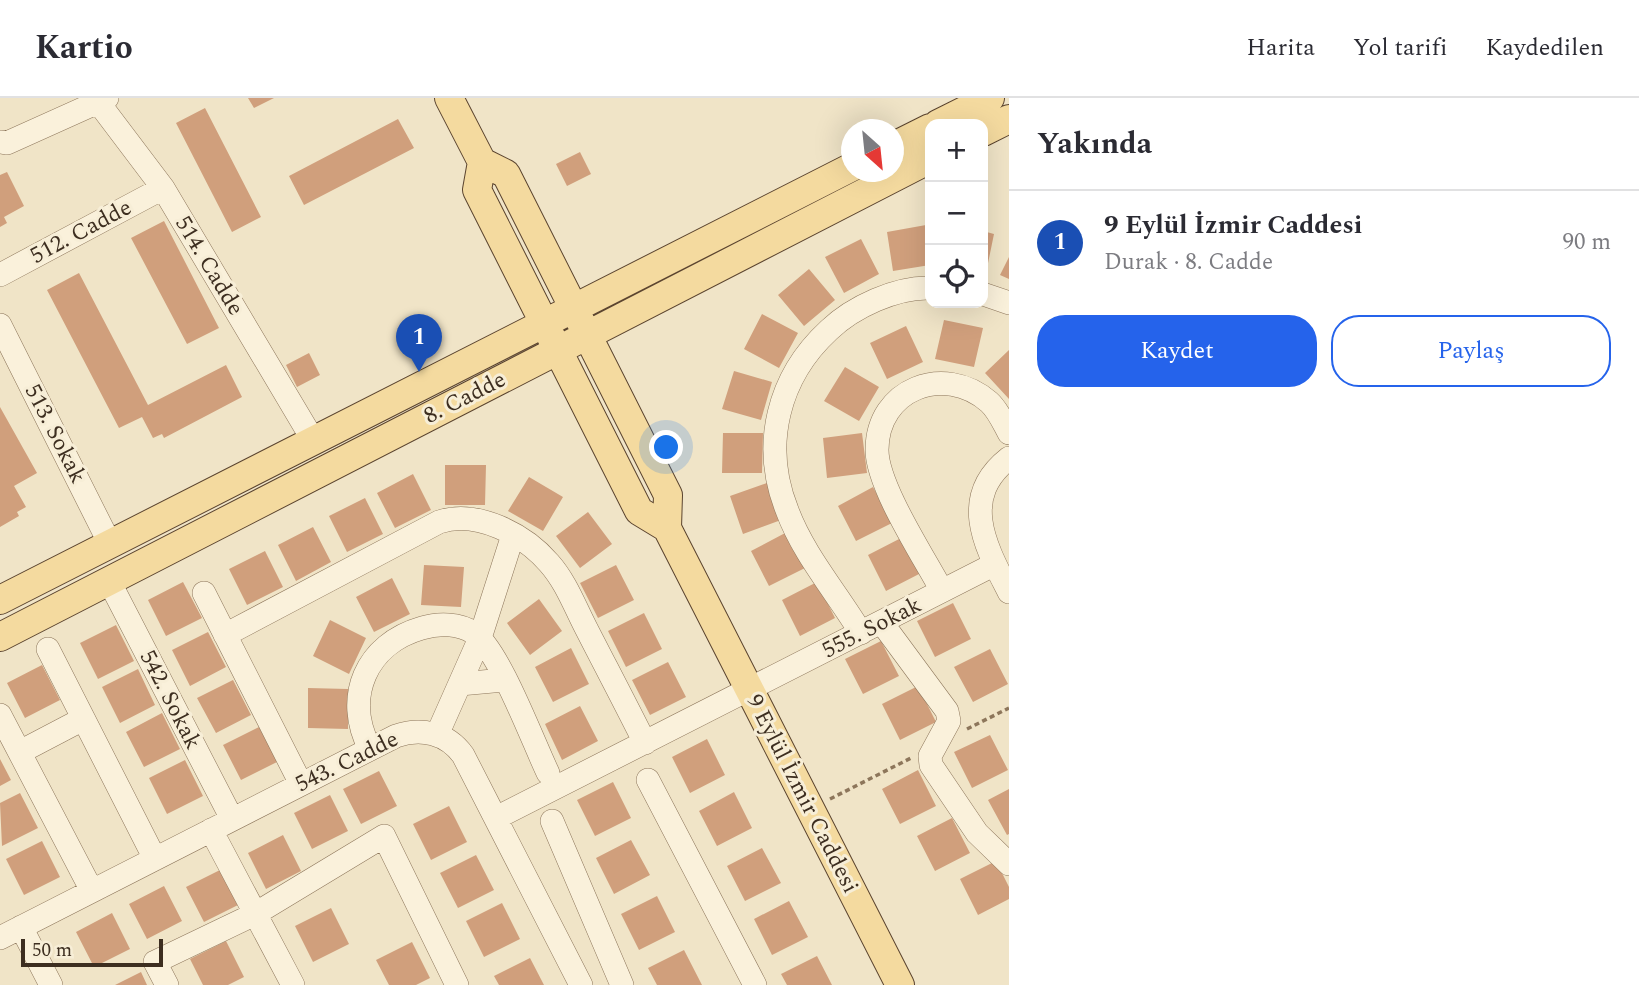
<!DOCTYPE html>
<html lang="tr">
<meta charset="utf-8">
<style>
:root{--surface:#fff;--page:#f2f2f3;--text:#2b2b33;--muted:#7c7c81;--line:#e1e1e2;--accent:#2563eb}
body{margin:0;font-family:Spectral,serif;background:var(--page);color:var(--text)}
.controls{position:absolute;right:21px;top:21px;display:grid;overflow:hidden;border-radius:14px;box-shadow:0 7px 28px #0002}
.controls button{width:63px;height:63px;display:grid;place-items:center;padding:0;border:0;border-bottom:2px solid var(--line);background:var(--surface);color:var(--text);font:35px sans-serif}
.compass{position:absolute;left:841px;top:21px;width:63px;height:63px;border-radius:50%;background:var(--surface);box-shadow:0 7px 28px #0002;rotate:153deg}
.scale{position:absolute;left:21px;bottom:18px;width:142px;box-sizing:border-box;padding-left:7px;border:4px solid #3d2e20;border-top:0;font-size:19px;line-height:24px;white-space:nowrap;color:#3d2e20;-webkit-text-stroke:5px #f7eed7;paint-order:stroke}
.you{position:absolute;left:667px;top:350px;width:24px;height:24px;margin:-18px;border:5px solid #fff;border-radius:50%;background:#1a73e8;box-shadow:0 0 0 10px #1a73e833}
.badge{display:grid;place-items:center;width:46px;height:46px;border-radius:50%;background:var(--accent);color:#fff;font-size:23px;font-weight:700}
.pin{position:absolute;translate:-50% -58px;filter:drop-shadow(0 2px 4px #0008)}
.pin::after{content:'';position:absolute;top:37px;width:24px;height:21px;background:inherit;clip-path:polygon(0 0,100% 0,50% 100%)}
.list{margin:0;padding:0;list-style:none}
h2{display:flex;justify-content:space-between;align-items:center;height:91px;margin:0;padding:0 28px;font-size:30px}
h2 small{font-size:23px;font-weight:400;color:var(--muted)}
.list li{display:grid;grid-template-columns:46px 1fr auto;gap:21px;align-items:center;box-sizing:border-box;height:105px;padding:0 28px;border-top:2px solid var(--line)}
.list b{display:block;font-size:26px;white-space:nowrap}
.list p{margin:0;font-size:23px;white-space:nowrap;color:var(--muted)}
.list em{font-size:23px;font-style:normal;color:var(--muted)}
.actions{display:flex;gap:14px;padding:21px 28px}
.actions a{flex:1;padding:16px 0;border:2px solid var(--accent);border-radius:28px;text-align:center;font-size:24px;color:var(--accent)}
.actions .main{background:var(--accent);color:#fff}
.icon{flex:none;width:38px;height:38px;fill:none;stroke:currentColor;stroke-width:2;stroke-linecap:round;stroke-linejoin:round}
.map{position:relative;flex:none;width:1009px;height:887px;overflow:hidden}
header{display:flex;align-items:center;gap:42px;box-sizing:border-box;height:98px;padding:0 35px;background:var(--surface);border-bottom:2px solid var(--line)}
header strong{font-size:33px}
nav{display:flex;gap:38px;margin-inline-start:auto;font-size:24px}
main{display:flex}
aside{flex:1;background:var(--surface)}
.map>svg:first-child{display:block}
.building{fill:#d09f7c}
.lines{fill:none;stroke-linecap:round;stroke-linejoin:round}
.minor-casing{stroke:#8d765b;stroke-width:24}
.major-casing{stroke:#5b442f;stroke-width:30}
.path{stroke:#8d765b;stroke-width:3.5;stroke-dasharray:5 3.5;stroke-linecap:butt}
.minor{stroke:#faf1db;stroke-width:23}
.major{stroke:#f4da9f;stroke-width:28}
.labels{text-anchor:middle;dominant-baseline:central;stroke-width:6;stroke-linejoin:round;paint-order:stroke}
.street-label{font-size:23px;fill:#3d2e20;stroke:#f7eed7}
</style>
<header>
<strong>Kartio</strong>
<nav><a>Harita</a><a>Yol tarifi</a><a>Kaydedilen</a></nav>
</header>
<main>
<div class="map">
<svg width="1009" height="887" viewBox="0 0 1009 887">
<rect width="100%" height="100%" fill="#f0e4c7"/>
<path class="building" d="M248 0H274L254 10Z
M205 10 261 119 232 134 176 25Z
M398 21 414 50 304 107 289 78Z
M580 54 591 76 567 88 556 66Z
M7 74 24 108 4 119 7 125 0 129V77Z
M164 123 219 230 187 246 131 140Z
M926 127 930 167 893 173 887 134Z
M983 133 994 136 986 175 983 174Z
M861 141 879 176 844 195 825 159Z
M1009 159V181L1000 177Z
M809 171 835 202 804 228 778 197Z
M79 175 148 307 226 267 242 299 164 340 162 336 153 340 142 319 119 330 47 192Z
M762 216 798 235 779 270 744 251Z
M944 222 983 230 974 269 935 261Z
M906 228 923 264 887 281 870 245Z
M1009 252V301L985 275Z
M309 255 320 277 297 289 286 267Z
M845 269 879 289 859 323 824 303Z
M734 273 772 284 761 322 722 311Z
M0 309 37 375 14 388 26 409 17 414 19 418 0 429Z
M723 335H763L762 375H722Z
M862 335 867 375 827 380 823 340Z
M445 367H486L485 407H445Z
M413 376 431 412 395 430 377 395Z
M529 379 563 399 543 433 508 413Z
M767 385 781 422 743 436 730 398Z
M873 389 892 425 856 443 838 408Z
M365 400 383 436 347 454 329 418Z
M588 414 612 446 580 470 556 438Z
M313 429 331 464 296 483 278 447Z
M787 434 805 470 769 488 751 453Z
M903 439 921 475 886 493 868 457Z
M265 453 283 489 247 507 229 471Z
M424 467 464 469 461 509 421 507Z
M616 467 634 502 598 520 580 485Z
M392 480 410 516 374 534 356 499Z
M183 484 202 520 166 538 148 502Z
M817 484 835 520 800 538 782 502Z
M539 501 562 533 530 557 507 525Z
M953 505 971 541 935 559 917 523Z
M644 515 662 551 626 569 608 533Z
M330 522 366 540 349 576 313 558Z
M116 527 134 563 98 581 80 545Z
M208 534 226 569 190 588 172 552Z
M881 543 899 578 863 596 845 561Z
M571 550 589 586 553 604 535 569Z
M990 551 1008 586 973 604 954 569Z
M668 564 686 599 650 617 632 582Z
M42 567 60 602 25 620 7 585Z
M138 571 155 607 120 625 102 589Z
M233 582 251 617 216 635 197 600Z
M918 588 936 624 900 642 882 606Z
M308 590 348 591V631L308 630Z
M580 608 598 643 562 662 545 626Z
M162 615 180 651 144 669 126 634Z
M259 629 277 664 241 682 223 647Z
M990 637 1008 672 972 690 954 654Z
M707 641 725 677 690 695 672 659Z
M0 661 11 682 0 688Z
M185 662 203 698 167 716 149 680Z
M918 672 936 708 900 726 882 691Z
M379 673 397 708 361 726 343 691Z
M613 684 631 720 595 738 577 702Z
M1009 691V736L1007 737 988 702Z
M734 694 752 730 717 748 699 713Z
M20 695 38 730 2 748 0 705Z
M330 697 348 733 312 751 294 715Z
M449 708 467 744 431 762 413 726Z
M952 720 970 755 935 773 917 738Z
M283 737 301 773 266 791 248 755Z
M631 742 650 777 614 796 596 760Z
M42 743 60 779 24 797 6 761Z
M762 750 781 785 745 803 727 768Z
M476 757 494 792 458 810 440 775Z
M996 763 1009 789V801L978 817 960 781Z
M222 771 240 806 204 824 186 789Z
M164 788 182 823 147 841 129 806Z
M657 798 675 834 639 852 621 816Z
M789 803 808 839 772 857 754 821Z
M502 805 520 841 484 859 466 823Z
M331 810 349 846 313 864 295 828Z
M112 815 130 851 94 869 76 834Z
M226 843 244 879 228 887H203L190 861Z
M412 844 430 880 416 887H389L376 862Z
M684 852 702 887H657L648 870Z
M817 858 832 887H787L781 876Z
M530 860 544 887H499L494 878Z
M141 874 147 887H115Z"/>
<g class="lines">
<g class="minor-casing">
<path id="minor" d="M95 0 163 90 313 342
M0 44 7 45 107 0
M0 177 163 90
M983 196 1009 205
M0 227 110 446
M1009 360C958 400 986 449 1009 494
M109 483 232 721
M942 493C924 459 877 388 877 352 877 291 944 265 989 304 998 312 1003 324 1009 335
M204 495 301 686
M882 525 947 613 949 623 930 658 931 667 977 735 1009 766
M861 535C837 495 803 456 787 412 761 347 778 279 829 232 853 209 896 189 930 190
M225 537 439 424C477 411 525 437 549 465 566 484 575 509 586 530 606 569 626 607 645 645
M48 551 155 761
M460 586 504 582
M0 617 92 793
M437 637 480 540 513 437
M370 651C343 599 366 546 422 530 438 525 459 525 474 535 499 552 533 644 548 675
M20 654 83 621
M648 682 755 887
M496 720 995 466
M552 723 622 887
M211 732 293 887
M21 829 51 887
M0 840 396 638C421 629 447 635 463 657L581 887
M167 887 155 864 255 816 384 738 457 887"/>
</g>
<g class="major-casing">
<path id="major" d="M449 0 482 64
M938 26 990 0
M983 34 1009 21
M894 48 930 30
M482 64 506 76 668 397 667 430 639 413 477 92Z
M667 430 900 887
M0 502 852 69
M0 539 930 61"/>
</g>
<path class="path" d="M967 631 1009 610
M830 701 911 660"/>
<use href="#minor" class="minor"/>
<use href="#major" class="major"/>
</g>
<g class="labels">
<g class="street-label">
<text transform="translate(81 134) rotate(-28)">512. Cadde</text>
<text transform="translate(209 168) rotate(59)">514. Cadde</text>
<text transform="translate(465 300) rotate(-27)">8. Cadde</text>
<text transform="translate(55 336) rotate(63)">513. Sokak</text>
<text transform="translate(872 530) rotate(-27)">555. Sokak</text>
<text transform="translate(170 602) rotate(63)">542. Sokak</text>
<text transform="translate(347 664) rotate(-26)">543. Cadde</text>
<text transform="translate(802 696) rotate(63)">9 Eylül İzmir Caddesi</text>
</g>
</g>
</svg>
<div class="controls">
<button>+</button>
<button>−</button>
<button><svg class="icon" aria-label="locate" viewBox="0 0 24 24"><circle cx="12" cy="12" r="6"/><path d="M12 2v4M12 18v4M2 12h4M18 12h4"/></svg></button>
</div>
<svg class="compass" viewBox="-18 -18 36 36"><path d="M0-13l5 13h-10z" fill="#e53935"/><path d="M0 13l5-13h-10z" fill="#7c7c81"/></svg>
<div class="scale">50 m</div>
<div class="you"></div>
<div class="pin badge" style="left:419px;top:274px;background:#1a4fb4">1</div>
</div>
<aside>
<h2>Yakında<small></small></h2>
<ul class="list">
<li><span class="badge" style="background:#1a4fb4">1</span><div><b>9 Eylül İzmir Caddesi</b><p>Durak · 8. Cadde</p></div><em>90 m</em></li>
</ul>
<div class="actions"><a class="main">Kaydet</a><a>Paylaş</a></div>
</aside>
</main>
